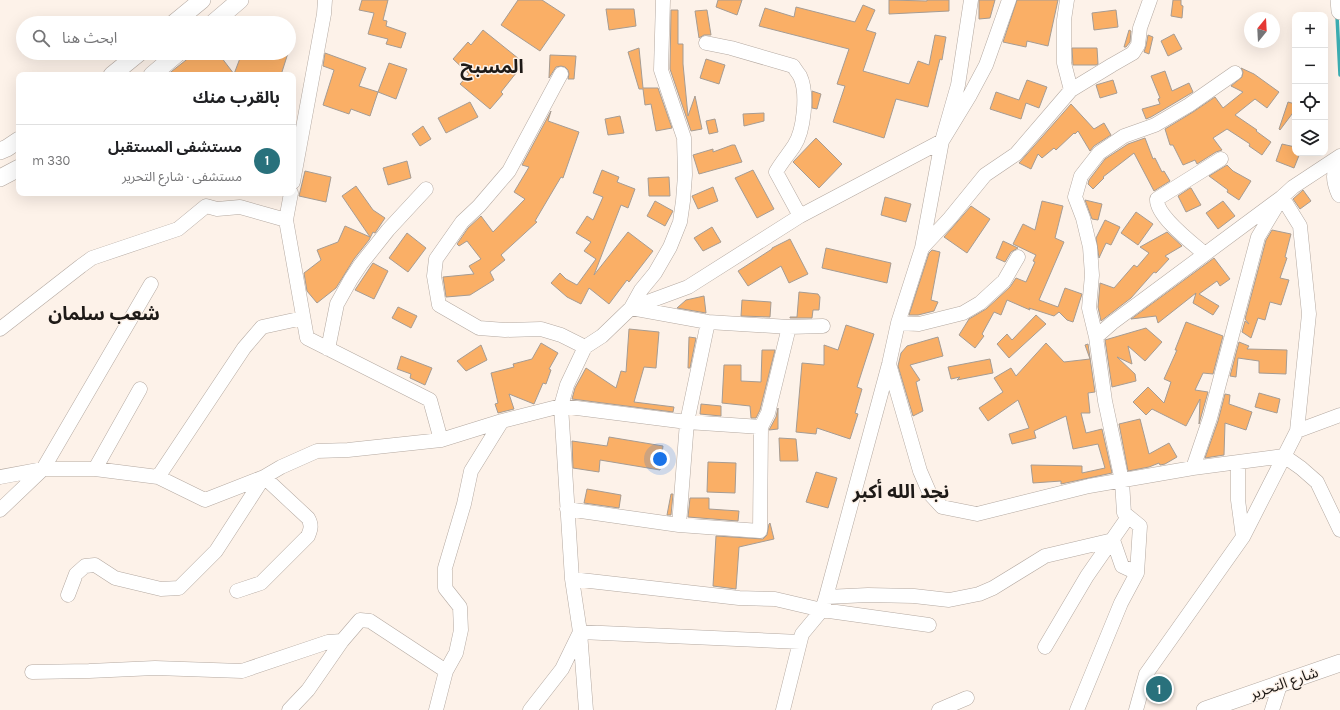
<!DOCTYPE html>
<html lang="ar">
<meta charset="utf-8">
<style>
:root{--surface:#fff;--page:#f6f6f6;--text:#202124;--muted:#757577;--line:#e0e0e0;--accent:#29717c}
body{margin:0;font-family:Karla,"Noto Sans Arabic",sans-serif;background:var(--page);color:var(--text);direction:rtl}
.controls{position:absolute;right:12px;top:12px;display:grid;overflow:hidden;border-radius:8px;box-shadow:0 4px 16px #0002}
.controls button{width:36px;height:36px;display:grid;place-items:center;padding:0;border:0;border-bottom:1px solid var(--line);background:var(--surface);color:var(--text);font:20px sans-serif}
.compass{position:absolute;left:1244px;top:12px;width:36px;height:36px;border-radius:50%;background:var(--surface);box-shadow:0 4px 16px #0002;rotate:18deg}
.you{position:absolute;left:660px;top:459px;width:14px;height:14px;margin:-10px;border:3px solid #fff;border-radius:50%;background:#1a73e8;box-shadow:0 0 0 6px #1a73e833}
.badge{display:grid;place-items:center;width:26px;height:26px;border-radius:50%;background:var(--accent);color:#fff;font-size:13px;font-weight:700}
.pin{position:absolute;translate:-50% -50%;border:2px solid #fff;box-shadow:0 1px 4px #0006}
.list{margin:0;padding:0;list-style:none}
h2{display:flex;justify-content:space-between;align-items:center;height:52px;margin:0;padding:0 16px;font-size:17px}
h2 small{font-size:13px;font-weight:400;color:var(--muted)}
.list li{display:grid;grid-template-columns:26px 1fr auto;gap:12px;align-items:center;box-sizing:border-box;height:72px;padding:0 16px;border-top:1px solid var(--line)}
.list b{display:block;font-size:15px;white-space:nowrap}
.list p{margin:0;font-size:13px;white-space:nowrap;color:var(--muted)}
.list em{font-size:13px;font-style:normal;color:var(--muted)}
.icon{flex:none;width:22px;height:22px;fill:none;stroke:currentColor;stroke-width:2;stroke-linecap:round;stroke-linejoin:round}
.map{position:relative;flex:none;width:1340px;height:710px;overflow:hidden;direction:ltr}
.search{position:absolute;background:var(--surface);box-shadow:0 4px 16px #0002;left:16px;top:16px;width:280px;height:44px;display:flex;align-items:center;gap:10px;box-sizing:border-box;padding:0 14px;border-radius:22px;color:var(--muted);font-size:15px}
.panel{position:absolute;background:var(--surface);box-shadow:0 4px 16px #0002;left:16px;top:72px;width:280px;height:124px;border-radius:8px;direction:rtl}
.map>svg:first-child{display:block}
.lines{fill:none;stroke-linecap:round;stroke-linejoin:round}
.stream{stroke:#3baeb3;stroke-width:3.5}
.building{fill:#faaf66;stroke:#a69c93}
.minor-casing{stroke:#b4a9a1;stroke-width:15}
.major-casing{stroke:#b4a9a1;stroke-width:18}
.minor{stroke:#fff;stroke-width:14}
.major{stroke:#fff;stroke-width:17}
.labels{text-anchor:middle;dominant-baseline:central;stroke-width:3;stroke-linejoin:round;paint-order:stroke}
.street-label{font-size:15px;fill:#1e1a17;stroke:#fdf2e9}
.district-label{font-size:19px;font-weight:bold;fill:#1e1a17;stroke:#fdf2e9}
</style>
<div class="map">
<svg width="1340" height="710" viewBox="0 0 1340 710">
<rect width="100%" height="100%" fill="#fdf2e9"/>
<g class="lines">
<path class="stream" d="M1337 16 1340 75"/>
</g>
<path class="building" d="M362 0H388L383 20 387 21 386 26 406 33 401 48 386 44 388 39 368 34 374 13 359 10Z
M518 0H542L565 15 540 51 501 25Z
M718 0H742L737 15 716 7Z
M889 0 927 1V0H949V11L889 14Z
M979 0H995L990 18 979 19Z
M1017 0H1058L1048 46 1027 41 1026 47 1003 42Z
M1173 0H1181V5L1183 6 1182 18 1171 16Z
M863 5 875 10 866 30 876 33 863 71 909 84 918 61 929 65 935 35 946 37 942 60 940 59 928 107 896 99 884 138 833 122 845 86 837 84 849 49 759 26 765 8 794 17 796 7 855 22Z
M606 9H634L636 26 609 30Z
M671 10H678V44H683V64L688 116 695 96 702 129 691 131 670 69Z
M707 10 711 35H704L699 38 695 11Z
M1116 10 1118 27 1094 30 1092 13Z
M483 30 524 63 501 92 503 94 490 109 460 84 469 74 453 59 468 42 471 45Z
M1129 30 1131 31 1130 42 1126 47H1124Z
M1174 34 1182 49 1168 56 1161 41Z
M1148 35 1153 37 1149 54 1144 52 1146 46Z
M639 48 643 88H658L672 128 656 131 651 104 645 105 643 89H639L628 52Z
M1072 48H1097L1098 64 1096 65H1073Z
M195 53H218L234 74 242 53H288L281 75H167Z
M325 53 366 68 359 86 378 92 370 116 351 109 349 114 323 105 334 70 323 66Z
M550 55 576 56 574 79H568L569 74 568 70 565 67 561 66 556 67 549 78Z
M706 59 725 65 719 84 700 78Z
M389 63 407 69 396 99 378 92Z
M1241 68 1254 74 1279 92 1267 108 1255 99 1235 115 1257 130 1256 131 1271 142 1262 155 1249 146 1250 144 1227 129 1213 138 1222 150 1216 152 1197 164 1195 160 1183 165 1173 145H1170L1165 129 1193 112 1215 97 1223 108 1243 92 1231 86 1242 77 1243 72Z
M1165 71 1172 91 1189 83 1193 92 1151 117 1146 119 1142 109 1160 104 1158 99 1160 98 1151 76Z
M1027 80 1047 87 1039 108 1026 103 1021 119 990 109 996 92 1019 100Z
M1113 80 1117 93 1100 98 1096 85Z
M812 91 821 94 817 109 812 108Z
M470 102 478 117 446 133 438 118Z
M1288 102 1295 104V110L1280 130 1279 129Z
M1071 104 1094 129 1104 123 1111 135 1094 146 1090 151 1078 131 1075 134 1074 133 1056 150 1054 148 1042 158 1038 154 1031 169 1019 163Z
M551 111 548 121 579 132 563 178 561 177 535 221 537 222 501 255 505 260 490 272 494 280 470 295 446 297 443 277 474 274 469 266 481 259 467 241 459 246 457 244 468 228 481 216 493 232 525 199 514 192 529 167 522 165Z
M764 113V121L744 126 743 114Z
M620 116 624 133 608 135 605 119Z
M715 119 718 132 709 134 706 121Z
M423 126 431 139 420 146 412 134Z
M816 138 842 164 819 188 793 162Z
M1145 138 1153 159 1155 158 1162 172 1164 171 1170 181 1154 191 1134 153 1103 177 1104 178 1093 189 1088 184 1089 180 1105 159 1128 144Z
M1282 144 1295 147V153H1300L1294 168 1276 161Z
M732 145H735L742 162 699 174 693 155 713 149V152Z
M407 161 411 178 388 185 383 168Z
M1227 165 1233 171 1251 181 1239 200 1227 192 1228 190 1209 176Z
M602 170 619 177 617 182 635 189 628 208 621 205 594 275 628 232 653 251 629 282 627 280 609 304 589 288 581 304 567 297 551 283 560 273 566 279 577 285 596 259 584 251 591 242 576 233 587 216 593 220 603 197 593 193Z
M753 170 774 209 757 218 735 178Z
M305 171 331 177 326 202 299 196Z
M669 177 670 196H649L648 178Z
M356 186 373 210 385 218 375 233 373 232 369 240 354 259 336 288 317 303 307 291 304 273 321 260 317 250 338 242 345 226 370 237 342 196Z
M713 187 718 201 698 209 692 196Z
M1190 188H1191L1201 205 1186 212 1178 196Z
M1303 190 1311 201 1300 209 1293 199Z
M885 197 911 204 906 222 881 215Z
M1085 200 1102 204 1098 220 1092 219Z
M655 201 673 211 665 226 647 216Z
M1042 201 1063 206 1055 238 1064 242 1039 300 1058 307 1065 288 1082 294 1073 322 1067 320 1059 312 1054 316 1029 308 1030 310 1007 300 1001 315 994 312 982 334 984 336 975 348 959 335 969 319 986 309 1010 287 1016 278 1026 282 1035 262 1033 261 1036 255 1013 244 1023 224 1035 230Z
M1223 201 1235 216 1218 229 1206 213Z
M971 206 990 219 967 253 944 237Z
M1136 212 1153 224 1138 245 1121 233Z
M1105 220 1120 227 1111 245 1106 243 1099 258 1096 238Z
M712 227 721 242 703 251 694 238Z
M1272 230 1291 234 1285 257 1287 258 1280 278 1289 280 1281 305 1270 302 1265 320 1258 318 1251 338 1242 332 1245 321 1249 324 1245 319 1266 240Z
M1167 232 1182 246 1165 256 1169 259 1156 273 1154 272 1131 298 1101 321 1098 307 1100 283 1114 288 1134 265 1137 267 1149 253 1140 247Z
M407 233 426 248 408 272 389 258Z
M790 239 808 274 789 283 781 266 748 286 738 271 772 249V248Z
M1003 241 1018 248 1011 252 1005 262 996 258Z
M826 248 891 263 887 283 822 268Z
M932 250 940 252 931 300 938 302 934 311 918 315H909L929 253Z
M1214 258 1230 279 1220 286 1217 281 1199 294 1219 306 1213 315 1193 303 1196 293 1158 323 1156 316 1131 319Z
M373 263 388 271 374 299 355 290Z
M799 292 818 294 820 297 819 310H813L812 318H790V317H797Z
M704 296 706 313 677 308 686 300Z
M742 300 771 302 770 317 741 316Z
M398 307 417 316 411 328 392 318Z
M1036 315 1046 324 1009 358 997 344 1007 334 1012 340Z
M1186 322 1223 336 1213 374 1203 373 1195 390 1208 392 1199 424 1200 399 1186 426 1152 409 1146 415 1133 402 1148 387 1164 403 1171 382 1164 379 1177 350H1175Z
M846 325 874 334 857 387 862 389 855 413 858 414 850 439 817 428 816 434 796 432 802 363 824 365V345L838 350Z
M1146 328 1162 342 1145 361 1128 346 1132 364 1117 357 1135 374 1136 381 1112 387 1105 340Z
M629 329 659 332 656 368 644 367 634 402 674 407 673 412 572 399 575 388 586 368 616 388 621 371 626 372Z
M689 337 696 338 690 368H688Z
M938 337 943 356 910 365 920 380 916 382 923 411 913 416 898 366 901 353 907 346Z
M1239 342 1249 346 1247 349 1287 350 1286 374 1259 373V361L1238 358 1236 377 1230 376Z
M541 343 558 353 549 369 551 370 546 384 543 383 534 404 509 394 514 409 498 413 495 404 498 403 491 373 514 367 513 364 532 359Z
M1046 343 1064 362 1090 359 1085 345 1088 344 1095 392 1088 393 1090 413H1081L1086 433 1102 429 1112 473 1061 484V481L1033 483 1031 465 1082 466V473L1105 468 1098 444 1073 449 1066 416 1034 431 1036 438 1012 444 1009 434 1029 428 1018 400 988 421 979 408 1003 392 994 378 1011 368 1016 376Z
M481 345 487 360 466 371 457 361Z
M762 350H775L760 410 756 418H751L750 406 722 403 724 365H741V381L761 382Z
M401 356 432 368 425 385 410 378 411 374 397 369Z
M990 359 993 373 957 380 960 377 951 379 948 367Z
M1259 393 1280 399 1277 413 1255 407Z
M1225 394 1230 395 1229 404 1252 412 1246 430 1225 423 1224 455 1205 458 1218 421Z
M701 404 721 406V416L700 414Z
M778 408V429L769 430 776 417Z
M1140 419 1149 454 1169 443 1177 457 1165 464 1160 465 1159 463 1149 467 1128 471 1119 424Z
M609 437 663 446 660 470 600 460 599 472 573 468 572 441 607 446Z
M779 438 796 439 798 461H780Z
M708 462 736 463 735 493 707 492Z
M816 472 837 478 828 508 806 502Z
M587 489 621 495 619 508 584 503Z
M671 494H673L671 515H667Z
M690 498H709V509L739 511 738 521 688 517Z
M770 523 774 539 739 547 736 589 713 586 716 536 763 539 767 535 769 524Z"/>
<g class="lines">
<g class="minor-casing">
<path id="minor" d="M663 0 661 70 684 138 685 175 683 201 680 222 670 247 655 273 641 290 631 308 708 322 789 327 823 326
M1067 0 1064 20V63L1071 90
M706 43 731 48 793 66C795 69 798 73 800 76 808 93 804 131 794 146 788 155 781 163 776 172L800 216
M561 74 509 171 479 206 462 222 436 259 434 276 439 305 479 328 505 330 541 329 561 335 585 347
M293 182 324 14 325 0
M291 193 286 220 307 338 430 400 441 440
M923 247 950 218 985 175 1016 154 1071 90 1112 65 1133 53 1138 45 1140 28 1150 0
M1205 254C1192 243 1156 216 1157 199L1221 159
M898 323 919 324 963 313 980 303 1004 281 1018 257
M0 329 81 266 92 258 178 229 206 206 217 209 240 207 286 220
M1096 337 1112 323 1282 197 1300 226 1309 314 1297 431
M328 349 337 304 351 279 361 264 388 230 426 189
M889 364 920 471 930 494 942 507 977 514 1089 486 1193 468 1284 456 1301 468 1317 482 1340 530
M1238 463V500L1243 537
M1193 468 1210 418 1258 237 1282 197 1293 187 1340 156
M95 469 140 389
M0 477 43 469H95L158 477 205 500 264 477 281 467 317 451 348 450 441 440 502 421 561 406 687 422 761 427
M158 477 244 348 262 327 303 318
M567 509 679 525 760 531 761 427 768 413 789 327
M0 510 43 469 151 284
M679 525 687 422 708 322
M1113 540 1122 566 1137 573
M572 579 739 598 775 599 822 610 929 625
M68 595 76 574 85 566 95 565 115 578 161 589 179 588 216 551 264 477 308 518C312 525 311 529 308 536L261 583 237 591
M826 597 868 595 914 596 949 600 979 594 993 588 1045 556 1113 540
M1045 647 1087 576 1128 517
M32 672 89 671 155 668 242 671 328 642 342 641
M289 710 308 690 342 641 360 620 370 621 446 671
M436 710 446 671 456 653 461 630 460 607 445 588V568L464 504 471 471 502 421
M530 710 562 669 580 632 572 579 561 406 567 385 585 347 602 336 631 308 688 287 800 216 942 141 958 85 971 0
M586 710 580 632 800 642
M783 710 802 634 822 610 826 597 889 364 898 323 922 248 942 141 970 95 986 65 1009 0
M939 710 967 698
M1077 710 1121 603 1137 573 1140 526 1124 513 1122 481 1105 401 1096 337 1089 308 1092 275 1090 247 1083 218 1075 197 1081 176 1099 153 1124 136 1155 125 1189 105 1235 73
M1136 710 1146 674 1243 537 1297 431 1340 415
M1272 710 1280 685"/>
</g>
<g class="major-casing">
<path id="major" d="M1339 0 1340 11
M174 23 202 0
M213 23 240 0
M112 75 139 53
M152 75 178 53
M0 151 7 148 19 140
M1340 161C1334 173 1334 180 1340 194
M0 178 19 168
M1205 710 1340 663"/>
</g>
<use href="#minor" class="minor"/>
<use href="#major" class="major"/>
</g>
<g class="labels">
<g class="street-label">
<text transform="translate(1284 683) rotate(-19)">شارع التحرير</text>
</g>
<g class="district-label">
<text x="492" y="67">المسبح</text>
<text x="104" y="314">شعب سلمان</text>
<text x="901" y="492">نجد الله أكبر</text>
</g>
</g>
</svg>
<div class="controls">
<button>+</button>
<button>−</button>
<button><svg class="icon" aria-label="locate" viewBox="0 0 24 24"><circle cx="12" cy="12" r="6"/><path d="M12 2v4M12 18v4M2 12h4M18 12h4"/></svg></button>
<button><svg class="icon" aria-label="layers" viewBox="0 0 24 24"><path d="M12 4l9 5-9 5-9-5zM3 14l9 5 9-5"/></svg></button>
</div>
<svg class="compass" viewBox="-18 -18 36 36"><path d="M0-13l5 13h-10z" fill="#e53935"/><path d="M0 13l5-13h-10z" fill="#757577"/></svg>
<div class="you"></div>
<div class="pin badge" style="left:1159px;top:689px">1</div>
<div class="search"><svg class="icon" aria-label="search" viewBox="0 0 24 24"><circle cx="10" cy="10" r="6"/><path d="M15 15l6 6"/></svg>ابحث هنا</div>
<section class="panel">
<h2>بالقرب منك<small></small></h2>
<ul class="list">
<li><span class="badge">1</span><div><b>مستشفى المستقبل</b><p>مستشفى · شارع التحرير</p></div><em>330 m</em></li>
</ul>
</section>
</div>
